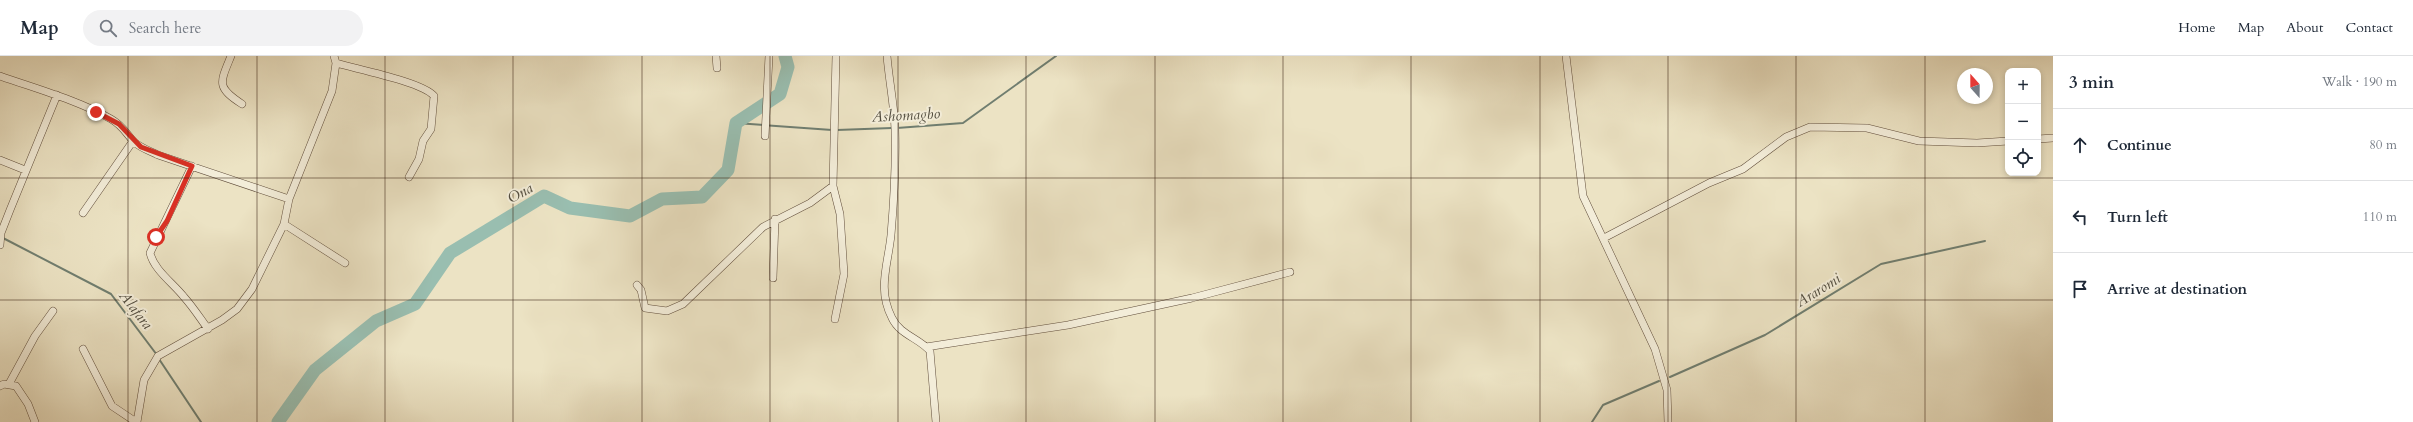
<!DOCTYPE html>
<meta charset="utf-8">
<style>
:root{--surface:#fff;--page:#f2f2f3;--text:#1f2937;--muted:#747a83;--line:#e0e1e3}
body{margin:0;font-family:Cardo,serif;background:var(--page);color:var(--text)}
.controls{position:absolute;right:12px;top:12px;display:grid;overflow:hidden;border-radius:8px;box-shadow:0 2px 6px #0003}
.controls button{width:36px;height:36px;display:grid;place-items:center;padding:0;border:0;border-bottom:1px solid var(--line);background:var(--surface);color:var(--text);font:20px sans-serif}
.compass{position:absolute;left:1957px;top:12px;width:36px;height:36px;border-radius:50%;background:var(--surface);box-shadow:0 2px 6px #0003;rotate:339deg}
.stop{position:absolute;width:12px;height:12px;margin:-9px;border:3px solid #d93025;border-radius:50%;background:#fff}
.stop.end{background:#d93025;border-color:#fff;box-shadow:0 1px 4px #0008}
.list{margin:0;padding:0;list-style:none}
h2{display:flex;justify-content:space-between;align-items:center;height:52px;margin:0;padding:0 16px;font-size:17px}
h2 small{font-size:13px;font-weight:400;color:var(--muted)}
.list li{display:grid;grid-template-columns:26px 1fr auto;gap:12px;align-items:center;box-sizing:border-box;height:72px;padding:0 16px;border-top:1px solid var(--line)}
.list b{display:block;font-size:15px;white-space:nowrap}
.list em{font-size:13px;font-style:normal;color:var(--muted)}
.icon{flex:none;width:22px;height:22px;fill:none;stroke:currentColor;stroke-width:2;stroke-linecap:round;stroke-linejoin:round}
.map{position:relative;flex:none;width:2053px;height:366px;overflow:hidden}
header{display:flex;align-items:center;gap:24px;box-sizing:border-box;height:56px;padding:0 20px;background:var(--surface);border-bottom:1px solid var(--line)}
header strong{font-size:19px}
nav{display:flex;gap:22px;margin-inline-start:auto;font-size:14px}
.search{width:280px;height:36px;background:var(--page);display:flex;align-items:center;gap:10px;box-sizing:border-box;padding:0 14px;border-radius:22px;color:var(--muted);font-size:15px}
main{display:flex}
aside{flex:1;background:var(--surface)}
.map>svg:first-child{display:block}
.lines{fill:none;stroke-linecap:round;stroke-linejoin:round}
.stream{stroke:#707e70;stroke-width:2}
.river{stroke:#99beb0;stroke-width:13}
.minor-casing{stroke:#614e3c;stroke-width:8}
.minor{stroke:#f3edd9;stroke-width:7}
.route{stroke:#d93025;stroke-width:5}
.grid{fill:none;stroke:#331d0f;stroke-width:1;stroke-opacity:0.55}
.labels{text-anchor:middle;dominant-baseline:central;stroke-width:4;stroke-linejoin:round;paint-order:stroke}
.water-label{font-size:15px;font-style:italic;fill:#524d3f;stroke:#f3edd9}
</style>
<header>
<strong>Map</strong>
<div class="search"><svg class="icon" aria-label="search" viewBox="0 0 24 24"><circle cx="10" cy="10" r="6"/><path d="M15 15l6 6"/></svg>Search here</div>
<nav><a>Home</a><a>Map</a><a>About</a><a>Contact</a></nav>
</header>
<main>
<div class="map">
<svg width="2053" height="366" viewBox="0 0 2053 366">
<rect width="100%" height="100%" fill="#ece3c4"/>
<filter id="stains"><feTurbulence type="fractalNoise" baseFrequency=".005" numOctaves="4"/><feColorMatrix values="0 0 0 0 .2 0 0 0 0 .09 0 0 0 0 .02 0 0 0 .5 -.17"/></filter>
<radialGradient id="worn" r=".72"><stop offset=".6" stop-color="#630" stop-opacity="0"/><stop offset="1" stop-color="#630" stop-opacity=".3"/></radialGradient>
<g class="lines">
<path class="stream" d="M736 67 832 74
M897 72 963 67 1056 0
M837 74 892 72
M3 182 111 238 157 299
M159 303 201 366
M1670 321 1765 279 1881 208 1985 185
M1592 366 1603 349 1659 325"/>
<path class="river" d="M278 366 315 314 376 265 415 248 450 197 544 140 570 152 630 160 662 143 702 141 728 114 736 67 780 38 788 11 785 0"/>
<g class="minor-casing">
<path id="minor" d="M231 0C220 27 216 31 242 48
M716 0 717 12
M887 0C889 24 894 48 895 73 896 107 894 144 891 179 888 209 877 233 892 262 900 279 919 282 930 295L936 366
M1566 0 1583 140 1655 293 1667 334 1668 366
M336 7C356 13 423 26 434 40L431 73 423 85 419 103 409 121
M0 20C37 33 77 44 111 63 122 69 126 77 134 86 141 92 150 95 158 99L289 143
M765 80 769 0
M2038 83 2053 82
M0 104 25 114
M192 110 150 197C154 214 173 227 184 241 193 251 200 262 208 273
M83 157 133 85
M284 168 345 207
M1604 182 1709 127 1743 113 1786 81 1810 71 1867 72 1919 85 1977 87 2008 85
M0 189 1 177 10 154 57 39
M773 222 775 163
M637 229 641 234 645 252 667 255 683 248 763 171 810 147 833 130
M835 263 844 218 840 158 833 130 836 0
M926 291 1068 269 1192 242 1290 216
M83 293 112 350 136 366
M9 328 35 280 53 255
M0 330 4 328 16 330 28 348 35 366
M137 366 144 324 158 300 222 264 237 253 252 233 284 168 289 143 332 35 336 7 334 0"/>
</g>
<use href="#minor" class="minor"/>
</g>
<g class="lines">
<path class="route" d="M96 56 119 68 141 91 192 110 167 165 156 181"/>
</g>
<path class="grid" d="M128 0V366M257 0V366M385 0V366M513 0V366M642 0V366M770 0V366M898 0V366M1026 0V366M1155 0V366M1283 0V366M1411 0V366M1540 0V366M1668 0V366M1796 0V366M1925 0V366M0 122H2053M0 244H2053"/>
<g class="labels">
<g class="water-label">
<text transform="translate(906 59) rotate(-3)">Ashomagbo</text>
<text transform="translate(520 137) rotate(-29)">Ona</text>
<text transform="translate(1818 234) rotate(-32)">Araromi</text>
<text transform="translate(136 254) rotate(52)">Alafara</text>
</g>
</g>
<rect width="100%" height="100%" filter="url(#stains)"/>
<rect width="100%" height="100%" fill="url(#worn)"/>
</svg>
<div class="controls">
<button>+</button>
<button>−</button>
<button><svg class="icon" aria-label="locate" viewBox="0 0 24 24"><circle cx="12" cy="12" r="6"/><path d="M12 2v4M12 18v4M2 12h4M18 12h4"/></svg></button>
</div>
<svg class="compass" viewBox="-18 -18 36 36"><path d="M0-13l5 13h-10z" fill="#e53935"/><path d="M0 13l5-13h-10z" fill="#747a83"/></svg>
<div class="stop" style="left:156px;top:181px"></div>
<div class="stop end" style="left:96px;top:56px"></div>
</div>
<aside>
<h2>3 min<small>Walk · 190 m</small></h2>
<ul class="list">
<li><svg class="icon" aria-label="ahead" viewBox="0 0 24 24"><path d="M12 20V5M6 11l6-6 6 6"/></svg><div><b>Continue</b></div><em>80 m</em></li>
<li><svg class="icon" aria-label="left" viewBox="0 0 24 24"><path d="M17 20v-9H6M10 6l-5 5 5 5"/></svg><div><b>Turn left</b></div><em>110 m</em></li>
<li><svg class="icon" aria-label="arrive" viewBox="0 0 24 24"><path d="M6 21V4h12l-3 4 3 4H6"/></svg><div><b>Arrive at destination</b></div></li>
</ul>
</aside>
</main>
